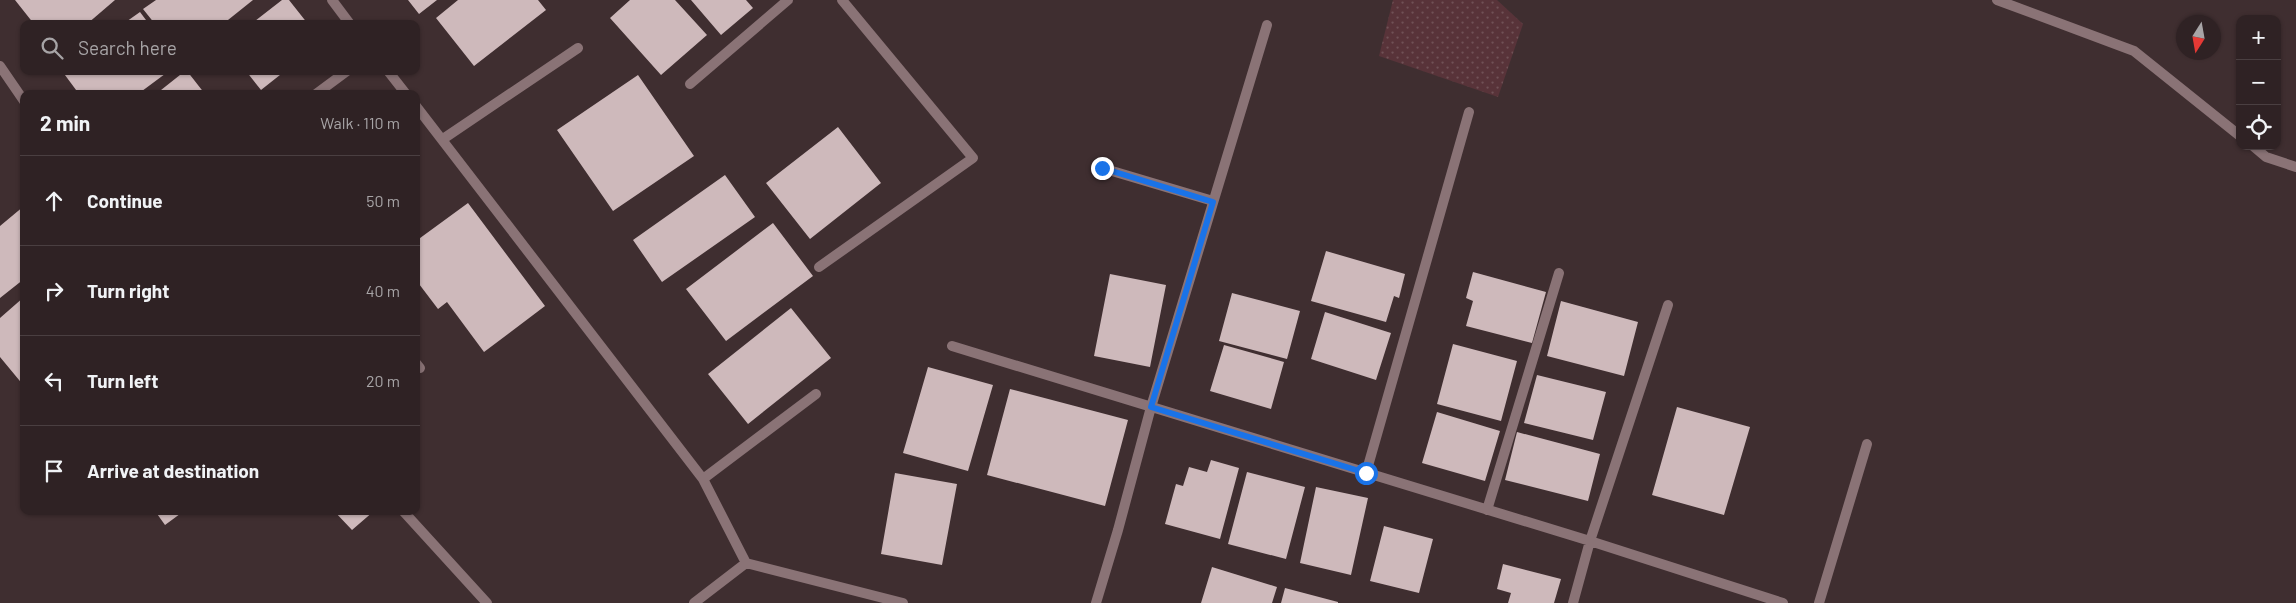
<!DOCTYPE html>
<meta charset="utf-8">
<style>
:root{--surface:#2f2224;--page:#3b2f31;--text:#f1f3f6;--muted:#a7a4a6;--line:#4a3f41}
body{margin:0;font-family:Barlow,sans-serif;background:var(--page);color:var(--text)}
.controls{position:absolute;right:15px;top:15px;display:grid;overflow:hidden;border-radius:10px;box-shadow:0 1px 4px #0004}
.controls button{width:45px;height:45px;display:grid;place-items:center;padding:0;border:0;border-bottom:1px solid var(--line);background:var(--surface);color:var(--text);font:25px sans-serif}
.compass{position:absolute;left:2176px;top:15px;width:45px;height:45px;border-radius:50%;background:var(--surface);box-shadow:0 1px 4px #0004;rotate:191deg}
.stop{position:absolute;width:15px;height:15px;margin:-11px;border:4px solid #1a73e8;border-radius:50%;background:#fff}
.stop.end{background:#1a73e8;border-color:#fff;box-shadow:0 1px 5px #0008}
.list{margin:0;padding:0;list-style:none}
h2{display:flex;justify-content:space-between;align-items:center;height:65px;margin:0;padding:0 20px;font-size:21px}
h2 small{font-size:16px;font-weight:400;color:var(--muted)}
.list li{display:grid;grid-template-columns:32px 1fr auto;gap:15px;align-items:center;box-sizing:border-box;height:90px;padding:0 20px;border-top:1px solid var(--line)}
.list b{display:block;font-size:19px;white-space:nowrap}
.list em{font-size:16px;font-style:normal;color:var(--muted)}
.icon{flex:none;width:28px;height:28px;fill:none;stroke:currentColor;stroke-width:2;stroke-linecap:round;stroke-linejoin:round}
.map{position:relative;flex:none;width:2296px;height:603px;overflow:hidden}
.search{position:absolute;background:var(--surface);box-shadow:0 1px 4px #0004;left:20px;top:20px;width:400px;height:55px;display:flex;align-items:center;gap:12px;box-sizing:border-box;padding:0 18px;border-radius:10px;color:var(--muted);font-size:19px}
.panel{position:absolute;background:var(--surface);box-shadow:0 1px 4px #0004;left:20px;top:90px;width:400px;height:425px;border-radius:10px}
.map>svg:first-child{display:block}
.park{fill:url(#park-dots)}
.building{fill:#ceb9bb}
.lines{fill:none;stroke-linecap:round;stroke-linejoin:round}
.service{stroke:#8a7376;stroke-width:10}
.minor{stroke:#8a7376;stroke-width:10}
.route{stroke:#1a73e8;stroke-width:6}
</style>
<div class="map">
<svg width="2296" height="603" viewBox="0 0 2296 603">
<defs>
<pattern id="park-dots" width="8" height="8" patternUnits="userSpaceOnUse" patternTransform="scale(1.25)"><rect width="8" height="8" fill="#583339"/><path d="M2 2h.1M6 6h.1" fill="none" stroke="#705156" stroke-width="1.8" stroke-linecap="round"/></pattern>
</defs>
<rect width="100%" height="100%" fill="#3f2e30"/>
<path class="park" d="M1393 0H1497L1523 24 1498 97 1379 56Z"/>
<path class="building" d="M15 0H115L87 24H34Z
M156 0H253L223 24H155L143 9Z
M282 0H289L308 24H251Z
M408 0H437L419 14Z
M458 0H538L546 10 474 66 436 18Z
M630 0H675L707 35 661 75 610 18Z
M691 0H746L753 8 721 35Z
M140 12 149 24H123Z
M62 71H169L138 94H79Z
M185 71H187L205 94H156Z
M246 71H285L261 90Z
M638 75 694 156 613 211 557 130Z
M838 127 881 183 810 239 766 183Z
M725 175 755 217 662 282 633 240Z
M468 203 545 306 484 352 447 302 438 309 416 280V241Z
M24 206V279L0 298V226Z
M773 223 813 276 726 341 686 289Z
M1326 251 1405 274 1399 298 1394 296 1386 322 1311 301Z
M1473 272 1546 292 1532 343 1466 326 1473 301 1466 298Z
M1110 274 1166 285 1150 367 1094 356Z
M1232 293 1300 311 1287 359 1219 341Z
M24 297V386L0 357V318Z
M1561 301 1638 322 1624 376 1547 356Z
M791 308 831 358 748 424 708 374Z
M1325 312 1391 333 1376 380 1311 359Z
M1453 344 1517 361 1501 421 1437 404Z
M1224 345 1284 362 1271 409 1210 391Z
M928 367 993 385 968 471 903 453Z
M1537 375 1606 392 1593 440 1524 423Z
M1010 389 1128 420 1105 506 987 475Z
M1677 407 1750 427 1724 515 1652 495Z
M1437 412 1500 431 1485 481 1422 463Z
M1517 432 1600 454 1588 501 1505 480Z
M1211 460 1239 468 1220 539 1165 524 1176 484 1183 486 1189 467 1207 472Z
M1247 472 1305 487 1286 559 1228 544Z
M895 473 957 484 942 565 881 554Z
M1316 487 1368 498 1351 575 1300 563Z
M155 511H184L165 525Z
M334 511H374L352 530Z
M1384 526 1433 539 1419 593 1370 581Z
M1503 564 1561 579 1554 603H1508L1511 593 1497 589Z
M1212 567 1277 587 1272 603H1201Z
M1285 588 1338 602V603H1281Z"/>
<g class="lines">
<path class="service" d="M1997 0 2134 51 2240 136
M2253 146 2266 157 2296 167"/>
<path class="minor" d="M332 0 350 24
M0 66 24 101
M388 71 406 94
M690 84 788 0
M316 94 347 71
M416 106 703 479 746 563 903 603
M443 139 578 48
M1102 168 1213 201
M819 267 973 158 842 0
M952 346 1590 541 1783 603
M416 363 420 368
M1366 473 1469 112
M703 479 816 394
M1487 510 1559 273
M403 511 487 603
M694 603 746 563
M1096 603 1118 530 1151 407 1267 25
M1573 603 1590 541 1668 305
M1819 603 1867 444"/>
</g>
<g class="lines">
<path class="route" d="M1102 168 1213 202 1151 407 1366 473"/>
</g>
</svg>
<div class="controls">
<button>+</button>
<button>−</button>
<button><svg class="icon" aria-label="locate" viewBox="0 0 24 24"><circle cx="12" cy="12" r="6"/><path d="M12 2v4M12 18v4M2 12h4M18 12h4"/></svg></button>
</div>
<svg class="compass" viewBox="-18 -18 36 36"><path d="M0-13l5 13h-10z" fill="#e53935"/><path d="M0 13l5-13h-10z" fill="#a7a4a6"/></svg>
<div class="stop" style="left:1366px;top:473px"></div>
<div class="stop end" style="left:1102px;top:168px"></div>
<div class="search"><svg class="icon" aria-label="search" viewBox="0 0 24 24"><circle cx="10" cy="10" r="6"/><path d="M15 15l6 6"/></svg>Search here</div>
<section class="panel">
<h2>2 min<small>Walk · 110 m</small></h2>
<ul class="list">
<li><svg class="icon" aria-label="ahead" viewBox="0 0 24 24"><path d="M12 20V5M6 11l6-6 6 6"/></svg><div><b>Continue</b></div><em>50 m</em></li>
<li><svg class="icon" aria-label="right" viewBox="0 0 24 24"><path d="M7 20v-9h11M14 6l5 5-5 5"/></svg><div><b>Turn right</b></div><em>40 m</em></li>
<li><svg class="icon" aria-label="left" viewBox="0 0 24 24"><path d="M17 20v-9H6M10 6l-5 5 5 5"/></svg><div><b>Turn left</b></div><em>20 m</em></li>
<li><svg class="icon" aria-label="arrive" viewBox="0 0 24 24"><path d="M6 21V4h12l-3 4 3 4H6"/></svg><div><b>Arrive at destination</b></div></li>
</ul>
</section>
</div>
